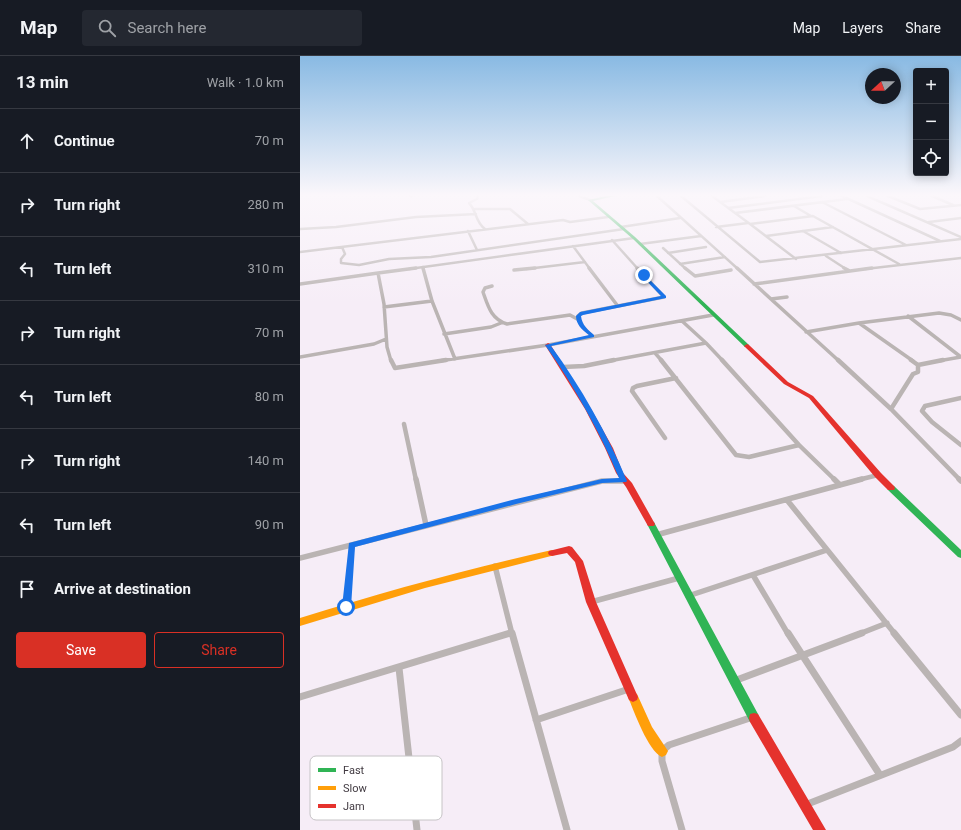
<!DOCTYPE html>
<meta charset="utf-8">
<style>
:root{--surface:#171b24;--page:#242831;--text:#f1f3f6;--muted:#9ea1a6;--line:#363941;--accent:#d93025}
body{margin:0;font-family:Roboto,sans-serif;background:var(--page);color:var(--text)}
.controls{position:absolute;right:12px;top:12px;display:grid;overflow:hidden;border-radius:4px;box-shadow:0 2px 10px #0003}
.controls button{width:36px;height:36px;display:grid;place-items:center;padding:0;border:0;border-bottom:1px solid var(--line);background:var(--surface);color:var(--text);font:20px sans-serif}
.compass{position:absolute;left:565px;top:12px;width:36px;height:36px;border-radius:50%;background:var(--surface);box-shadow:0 2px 10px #0003;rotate:249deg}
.stop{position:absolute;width:12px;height:12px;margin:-9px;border:3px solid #1a73e8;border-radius:50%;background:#fff}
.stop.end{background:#1a73e8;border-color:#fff;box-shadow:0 1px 4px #0008}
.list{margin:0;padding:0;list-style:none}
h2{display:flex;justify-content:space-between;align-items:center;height:52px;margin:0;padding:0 16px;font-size:17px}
h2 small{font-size:13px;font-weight:400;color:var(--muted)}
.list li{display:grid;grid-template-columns:26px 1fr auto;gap:12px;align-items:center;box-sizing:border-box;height:64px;padding:0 16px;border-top:1px solid var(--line)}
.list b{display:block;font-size:15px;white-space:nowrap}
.list em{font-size:13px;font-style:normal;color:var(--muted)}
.actions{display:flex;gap:8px;padding:12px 16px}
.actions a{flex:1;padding:9px 0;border:1px solid var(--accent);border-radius:4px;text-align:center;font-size:14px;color:var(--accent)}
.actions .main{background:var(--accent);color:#fff}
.icon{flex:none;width:22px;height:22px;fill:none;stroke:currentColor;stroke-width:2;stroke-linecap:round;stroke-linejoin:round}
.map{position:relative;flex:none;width:661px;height:774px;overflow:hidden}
header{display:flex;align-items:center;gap:24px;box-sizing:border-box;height:56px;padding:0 20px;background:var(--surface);border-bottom:1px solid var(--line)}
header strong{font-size:19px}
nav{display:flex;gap:22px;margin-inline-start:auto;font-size:14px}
.search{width:280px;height:36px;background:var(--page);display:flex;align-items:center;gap:10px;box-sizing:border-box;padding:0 14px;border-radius:4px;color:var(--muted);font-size:15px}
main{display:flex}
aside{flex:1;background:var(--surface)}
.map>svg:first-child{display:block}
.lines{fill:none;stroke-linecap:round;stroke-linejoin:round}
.street-far4{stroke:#bab4b3;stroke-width:2.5}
.street-far3{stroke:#bab4b3;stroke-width:3.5}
.street-far2{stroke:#bab4b3;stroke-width:4.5}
.street-far1{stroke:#bab4b3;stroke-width:5.5}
.street{stroke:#bab4b3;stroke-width:7}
.fast{fill:#30b455;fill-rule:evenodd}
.slow{fill:#ff9f0a;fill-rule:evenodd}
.jam{fill:#e5322d;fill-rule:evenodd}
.route{fill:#1a73e8}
.key{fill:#fff;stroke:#c6c4c6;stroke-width:1}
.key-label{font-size:11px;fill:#413a41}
</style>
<header>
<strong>Map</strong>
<div class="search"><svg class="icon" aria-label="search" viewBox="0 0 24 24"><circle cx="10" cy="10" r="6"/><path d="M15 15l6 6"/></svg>Search here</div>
<nav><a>Map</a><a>Layers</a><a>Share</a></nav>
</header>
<main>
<aside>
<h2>13 min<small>Walk · 1.0 km</small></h2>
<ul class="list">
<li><svg class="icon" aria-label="ahead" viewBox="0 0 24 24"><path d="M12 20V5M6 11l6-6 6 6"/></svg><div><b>Continue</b></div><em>70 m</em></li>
<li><svg class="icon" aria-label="right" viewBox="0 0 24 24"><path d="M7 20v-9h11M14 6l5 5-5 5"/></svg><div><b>Turn right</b></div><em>280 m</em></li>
<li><svg class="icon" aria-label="left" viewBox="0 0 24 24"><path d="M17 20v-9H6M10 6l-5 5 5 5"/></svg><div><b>Turn left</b></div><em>310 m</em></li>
<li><svg class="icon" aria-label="right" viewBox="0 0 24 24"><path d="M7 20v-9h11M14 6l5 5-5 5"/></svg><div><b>Turn right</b></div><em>70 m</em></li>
<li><svg class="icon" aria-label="left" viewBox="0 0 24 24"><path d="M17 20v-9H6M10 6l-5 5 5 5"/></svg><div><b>Turn left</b></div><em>80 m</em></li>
<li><svg class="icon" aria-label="right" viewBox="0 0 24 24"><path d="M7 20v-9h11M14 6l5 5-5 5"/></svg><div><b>Turn right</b></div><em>140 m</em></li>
<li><svg class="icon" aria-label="left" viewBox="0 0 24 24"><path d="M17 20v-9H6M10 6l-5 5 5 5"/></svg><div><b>Turn left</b></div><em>90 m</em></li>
<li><svg class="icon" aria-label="arrive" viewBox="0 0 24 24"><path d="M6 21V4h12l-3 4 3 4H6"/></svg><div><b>Arrive at destination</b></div></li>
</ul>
<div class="actions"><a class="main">Save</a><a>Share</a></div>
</aside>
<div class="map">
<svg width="661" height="774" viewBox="0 0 661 774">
<rect width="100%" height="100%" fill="#f6edf7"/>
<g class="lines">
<path class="street-far4" d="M110 140H112
M178 140 177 143 169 147C177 155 175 166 185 173
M279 140 290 144
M357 140 438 213
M381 140 460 206 661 183
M412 140 450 168
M542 140 640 185
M567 140 661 181
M588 140 620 153 661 149
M632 140 653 149
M420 146 465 140
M522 146 606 189
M494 150 511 160
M428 152 522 140
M175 153H210L228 168
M435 157 547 143
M629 166 661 162
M321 171 380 162
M416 171 448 167
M0 173 36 171 116 161 176 158
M168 175 177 194
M503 175 541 197
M466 180 533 171
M312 184 338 213
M340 188 401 180
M273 190 290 213
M42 191 45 198 41 203V207L59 209 89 203 131 201 324 173
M363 192 386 213
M0 196 263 164 270 166 308 161
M368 197 406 191
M526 200 546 213
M496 203 450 168 513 160 599 208
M380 208 425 201
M123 211V213
M109 213 334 182
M226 213 285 206
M565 213 661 202"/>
<path class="street-far3" d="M123 212 132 245 155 303
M289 212 317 249
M385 212 395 220 431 214
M437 212 539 305
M544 212 548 214
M214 214 235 212
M78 217 116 212
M0 228 78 217 84 248 87 291 91 305
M454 228 572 212
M192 230 185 232 183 236C188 250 191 263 207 268L270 259 279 264
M471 243 487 241
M84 251 132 245
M608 260 661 301
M559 267 613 305
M506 276 559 267 639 257 651 259 661 264
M144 278 191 271 201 267
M292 280 281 269 278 260 282 257 364 241 337 212
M406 287 423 305
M355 297 362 305
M0 301 74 288 86 283
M139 305 248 289 413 259
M309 305 406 287 382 265
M638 305 661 301"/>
<path class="street-far2" d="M91 304 95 312 146 304
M361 304 436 399 449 401 499 389
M422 304 499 389 535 424
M538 304 591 353 660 424
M611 304 618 309 643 304
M263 311 284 310 314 304
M661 342 625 350 622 355 632 366 661 389
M591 353 613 318 618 316V309
M104 368 116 424
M365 382 332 335 333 332 337 330 376 322
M558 424 578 419"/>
<path class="street-far1" d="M116 423 126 469
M534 423 540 429
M659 423 661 425
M487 444 595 578
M356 479 562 423
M0 502 302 425H323
M195 510 212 578
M453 519 488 578
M388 540 527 494
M291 546 379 522
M46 551 52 489
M207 578 212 576
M559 578 587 567"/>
<path class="street" d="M212 577 267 774
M488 577 580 719
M594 577 661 659
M99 612 117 774
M434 625 562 577
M0 641 210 577
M236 664 329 633
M505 749 653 691 661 685
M382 774 362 705V695L369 689 453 661"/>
<path class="fast" d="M306 140H315L293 145 335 181 449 289V291H445L333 183 288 144Z
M591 429 594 430 661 494V502L658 501 588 434 587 432 588 430Z
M351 465 354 466 355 468 458 658 459 662 458 666 454 667 450 666 347 468 348 466Z"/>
<path class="slow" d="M252 494 255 495 256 497 255 499 125 532 0 570V562C83 536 167 513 252 494Z
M333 636 337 638 352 671 368 695 366 699 362 701C348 695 334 655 328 641L329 638Z"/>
<path class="jam" d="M248 287 250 288 291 353 313 392 323 417 332 427 355 468 354 470H348L326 431 316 417 305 392 285 353 245 289Z
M447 288 449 289 488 326 513 340 581 417 594 430 595 432 594 434H588L575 421 509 342 484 328 445 291 444 290Z
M269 490 272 491 283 505 296 546 338 641 337 644 333 646 329 644 286 546 275 506 267 497 252 500 249 499 248 497 249 495Z
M454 657 458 658 526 774H513L450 666 449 662 450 658Z"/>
</g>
<linearGradient id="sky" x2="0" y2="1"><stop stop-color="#89bae3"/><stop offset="0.56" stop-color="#fbf7fb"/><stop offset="1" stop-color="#fbf7fb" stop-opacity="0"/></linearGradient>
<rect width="661" height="248" fill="url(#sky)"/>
<path class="route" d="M344 218 366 240V242L283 259 281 260C282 269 288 274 294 279V281L251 290C281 331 307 377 327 425L326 426 302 427 216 448 55 491 51 551 46 555 43 554 42 551 49 487 216 443 302 423 319 422C300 376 274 330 245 289L289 279C282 274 276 268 276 260L280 256 361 240 342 220Z"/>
<rect x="10" y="700" width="132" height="64" rx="6" class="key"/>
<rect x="18" y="712" width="18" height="4" fill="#30b455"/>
<rect x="18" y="730" width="18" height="4" fill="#ff9f0a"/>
<rect x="18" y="748" width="18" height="4" fill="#e5322d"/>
<g class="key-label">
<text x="43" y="718">Fast</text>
<text x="43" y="736">Slow</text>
<text x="43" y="754">Jam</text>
</g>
</svg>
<div class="controls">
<button>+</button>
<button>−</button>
<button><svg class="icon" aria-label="locate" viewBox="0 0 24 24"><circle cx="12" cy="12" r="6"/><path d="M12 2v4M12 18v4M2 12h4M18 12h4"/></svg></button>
</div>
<svg class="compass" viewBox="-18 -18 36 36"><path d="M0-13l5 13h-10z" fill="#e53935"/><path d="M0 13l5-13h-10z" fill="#9ea1a6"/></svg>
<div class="stop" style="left:46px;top:551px"></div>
<div class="stop end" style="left:344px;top:219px"></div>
</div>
</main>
